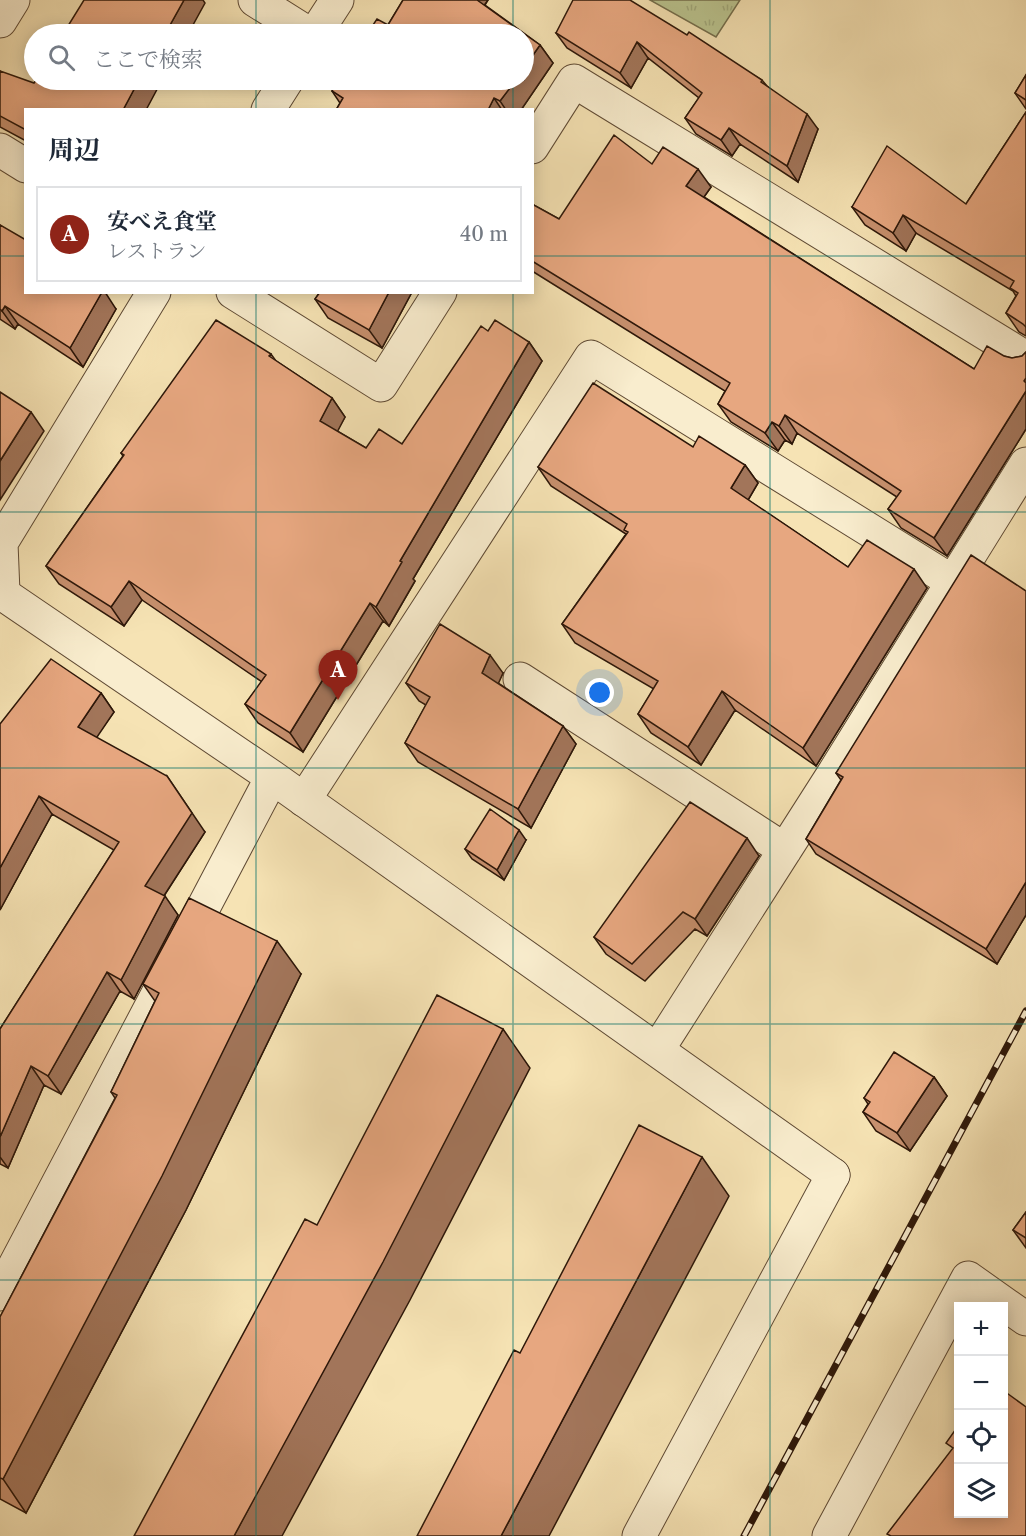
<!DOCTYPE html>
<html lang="ja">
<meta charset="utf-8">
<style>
:root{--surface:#fff;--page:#f2f2f3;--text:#1f2937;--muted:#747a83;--line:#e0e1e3;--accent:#8f2418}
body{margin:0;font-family:"Libre Caslon Text","Noto Serif JP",serif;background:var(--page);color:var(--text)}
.controls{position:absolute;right:18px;bottom:18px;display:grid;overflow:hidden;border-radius:0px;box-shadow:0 3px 15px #0003}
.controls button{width:54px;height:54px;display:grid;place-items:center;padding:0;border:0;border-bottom:2px solid var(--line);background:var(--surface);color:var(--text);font:30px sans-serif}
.you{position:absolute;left:600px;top:693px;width:21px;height:21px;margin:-15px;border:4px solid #fff;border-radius:50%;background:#1a73e8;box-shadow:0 0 0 9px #1a73e833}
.badge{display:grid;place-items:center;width:39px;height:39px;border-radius:50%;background:var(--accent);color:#fff;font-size:20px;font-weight:700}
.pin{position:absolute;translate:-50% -50px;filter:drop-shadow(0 2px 3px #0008)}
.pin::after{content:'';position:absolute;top:32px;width:21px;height:18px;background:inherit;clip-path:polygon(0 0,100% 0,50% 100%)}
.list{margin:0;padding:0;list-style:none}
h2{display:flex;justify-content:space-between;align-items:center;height:78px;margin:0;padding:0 24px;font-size:26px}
h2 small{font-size:20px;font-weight:400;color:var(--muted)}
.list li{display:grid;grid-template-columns:39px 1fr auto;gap:18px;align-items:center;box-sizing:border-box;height:96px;margin:0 12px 12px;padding:0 12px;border:2px solid var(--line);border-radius:0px}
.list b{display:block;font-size:22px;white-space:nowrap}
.list p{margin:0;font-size:20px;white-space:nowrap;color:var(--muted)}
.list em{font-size:20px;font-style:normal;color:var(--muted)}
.icon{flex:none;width:33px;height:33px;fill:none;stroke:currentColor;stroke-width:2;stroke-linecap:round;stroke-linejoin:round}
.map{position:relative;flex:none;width:1026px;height:1536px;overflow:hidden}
.search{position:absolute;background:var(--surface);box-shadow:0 3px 15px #0003;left:24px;top:24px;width:510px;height:66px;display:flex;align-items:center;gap:15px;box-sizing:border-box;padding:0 21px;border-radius:33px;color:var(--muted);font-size:22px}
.panel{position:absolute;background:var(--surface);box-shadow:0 3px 15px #0003;left:24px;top:108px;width:510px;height:186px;border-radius:0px}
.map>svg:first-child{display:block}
.park{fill:url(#park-tufts);stroke:#746e4c;stroke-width:1.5}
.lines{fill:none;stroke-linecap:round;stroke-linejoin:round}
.minor-casing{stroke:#5f4a34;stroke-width:35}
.tertiary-casing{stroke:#5f4a34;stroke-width:35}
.minor{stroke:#f9edce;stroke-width:33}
.tertiary{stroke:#f9edce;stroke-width:33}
.rail-casing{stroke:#2d1709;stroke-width:7}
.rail{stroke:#f9edce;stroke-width:4.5;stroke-dasharray:14;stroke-linecap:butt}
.wall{fill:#c7906e;stroke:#2d1709;stroke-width:1.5}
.shaded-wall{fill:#a2755a;stroke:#2d1709;stroke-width:1.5}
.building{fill:#e7a780;stroke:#2d1709;stroke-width:1.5}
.grid{fill:none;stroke:#0f766e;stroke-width:1.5;stroke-opacity:0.55}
</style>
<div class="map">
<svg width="1026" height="1536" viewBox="0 0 1026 1536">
<defs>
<pattern id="park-tufts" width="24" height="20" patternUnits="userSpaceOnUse" patternTransform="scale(1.5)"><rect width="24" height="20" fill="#bac48f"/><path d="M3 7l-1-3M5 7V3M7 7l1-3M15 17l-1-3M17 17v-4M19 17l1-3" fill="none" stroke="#a0a87a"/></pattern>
</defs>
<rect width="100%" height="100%" fill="#f6e3b4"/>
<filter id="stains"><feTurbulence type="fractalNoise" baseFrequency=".00333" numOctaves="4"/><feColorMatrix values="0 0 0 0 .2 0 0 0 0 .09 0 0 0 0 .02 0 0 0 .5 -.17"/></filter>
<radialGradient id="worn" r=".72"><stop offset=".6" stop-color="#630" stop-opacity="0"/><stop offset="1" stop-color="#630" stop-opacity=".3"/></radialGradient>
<path class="park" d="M650 0H740L716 37Z"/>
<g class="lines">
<g class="minor-casing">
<path id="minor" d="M255 0 309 34
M0 21 13 0
M315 34 337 0
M268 110 287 80
M532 147 574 81 1026 358
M0 150 26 166
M233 292 381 385 440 292
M3 593 1 543 154 292
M520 679 785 850
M304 800 591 357 953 582
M658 1049 834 773 1026 464
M639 1536 833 1175
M829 1536 968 1278 1026 1319"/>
</g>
<g class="tertiary-casing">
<path id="tertiary" d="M0 592 272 777 833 1175
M0 1294 272 777"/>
</g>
<use href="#minor" class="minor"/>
<use href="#tertiary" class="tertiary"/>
<g class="rail-casing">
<path id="rail" d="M744 1536 1026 1011"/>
</g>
<use href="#rail" class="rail"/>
</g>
<path class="wall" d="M403 0H488L485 5 540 45 553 63 521 110H336L340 103 332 91 388 25Z
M556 33 687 35 762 80 767 86 818 129 798 182 740 144 732 156 696 134 685 118 699 98 648 58 631 88 567 48Z
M0 71 26 110V141L0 127Z
M1026 75V109L1015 93Z
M1026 112V336L1019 332 1006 313 1016 296 1013 291 916 233 906 251 865 225 852 207 966 204Z
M652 164 711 187 704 197 974 369 1004 356 1012 358 1022 356 1026 352V429L947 556 901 528 888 509 897 497 797 433 792 444 785 440 778 451 731 422 718 404 725 391 532 271V204L559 219Z
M0 225 116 309 83 367 18 324 15 329 0 319Z
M320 292H412L382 348 328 318 315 299Z
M488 331 529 342 542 361 413 579 415 581 389 626 383 621 303 752 258 723 245 704 262 682 142 600 124 626 59 584 46 566 123 456 121 453 271 354 276 361 332 398 345 417 337 431 366 448 402 444Z
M693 447 745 465 758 483 748 500 848 567 927 588 816 766 735 710 701 765 651 733 638 714 654 689 575 643 562 624 626 534 551 486 538 467Z
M1026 591V915L997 964 816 854 806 839 841 780 836 773Z
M503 673 498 683 563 726 576 744 531 828 418 762 405 743 426 705 419 701 406 683Z
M101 693 114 712 96 737 205 832 164 896 178 915 134 999 120 991 61 1094 44 1085 8 1168 0 1164V1029L114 850 52 814 0 910V724Z
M526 840 504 880 472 859 465 849Z
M759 856 707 936 695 929 645 981 606 954 594 937Z
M301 974 186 1210 26 1513 0 1499V1317L115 1098 111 1092 155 1001 143 984Z
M934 1077 947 1096 910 1151 876 1131 863 1112 868 1104 864 1098Z
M1026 1212V1248L1013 1230Z"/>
<path class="shaded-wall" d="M184 0H203L205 3 188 34H165Z
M472 0H488L480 11Z
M637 42 648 58 631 88 620 73Z
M540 45 553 63 521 110H506L500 101 516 80H524V68Z
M139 80H162L146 110H123Z
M494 98 502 110H488Z
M807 114 818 129 798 182 787 166Z
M729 128 740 144 732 156 721 140Z
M698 169 711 187 699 204 686 186Z
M903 215 916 233 906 251 893 233Z
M102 292H105L116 309 83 367 70 348Z
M389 292H412L382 348 369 330Z
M5 306 18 324 15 329 2 311Z
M529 342 542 361 413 579 415 581 389 626 376 607 400 561Z
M1026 391V429L947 556 934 538Z
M332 398 345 417 333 440 320 421Z
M31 412 44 431 0 500V461Z
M785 415 797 433 792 444 779 426Z
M772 422 785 440 778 451 765 433Z
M745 465 758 483 744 507 731 488Z
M914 569 927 588 816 766 803 748Z
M129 581 142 600 124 626 111 607Z
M370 603 383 621 303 752 290 733Z
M490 655 503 673 495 691 482 673Z
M722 691 735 710 701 765 688 747Z
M101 693 114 712 91 746 78 727Z
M563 726 576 744 531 828 518 809Z
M167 776 205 832 158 905 145 886Z
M39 796 52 814 0 910V868Z
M519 830 526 840 504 880 497 870Z
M747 838 759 856 707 936 695 919Z
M1026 882V915L997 964 986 949Z
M165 896 178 915 134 999 121 980Z
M277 941 301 974 186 1210 26 1513 3 1479Z
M107 972 120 991 61 1094 48 1076Z
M503 1029 530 1068 410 1300 282 1536H234Z
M31 1066 44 1085 8 1168 0 1157V1137Z
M934 1077 947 1096 910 1151 897 1133Z
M702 1157 729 1196 549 1536H501Z"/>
<path class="building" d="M84 0H184L165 34H63Z
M403 0H477L540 45 524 68V34H367L377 19 388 25Z
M573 0H630L687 35 689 32 762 80 761 82 807 114 787 166 729 128 721 140 685 118 702 93 637 42 620 73 556 33Z
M0 71 34 83 36 80H139L123 110H26V130L0 116Z
M1026 75V100L1015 93Z
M339 80H516L500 101 494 98 488 110H336L343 98 332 91Z
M1026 112V327L1023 324 1006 313 1018 293 1010 288 1014 281 903 215 893 233 852 207 887 146 966 204Z
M614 135 652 164 663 147 698 169 686 186 974 369 987 346 1004 356 1012 358 1022 356 1026 352V378L1024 381 1026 383V391L934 538 888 509 901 491 785 415 779 426 772 422 765 433 718 404 730 383 532 261V204L559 219Z
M0 225 26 240V292H102L70 348 5 306 2 311 0 309Z
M320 292H389L369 330 315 299Z
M216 320 271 354 269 356 332 398 320 421 366 448 379 429 402 444 481 326 488 331 495 320 529 342 400 561 402 562 376 607 370 603 290 733 245 704 266 675 129 581 111 607 46 566 124 455 121 453Z
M593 383 693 447 699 436 745 465 731 488 848 567 867 540 914 569 803 748 722 691 688 747 638 714 658 681 562 624 628 532 624 530 627 524 538 467Z
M0 392 31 412 0 461Z
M971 555 1026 591V882L986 949 806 839 843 777 836 773Z
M440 624 490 655 482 673 563 726 518 809 405 743 430 697 406 683Z
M51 659 101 693 78 727 167 776 192 813 145 886 165 896 121 980 107 972 48 1076 31 1066 0 1137V1029L119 842 39 796 0 868V724Z
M690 802 747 838 695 919 683 912 632 964 594 937Z
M490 809 519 830 497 870 465 849Z
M189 898 277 941 162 1176 3 1479 0 1478V1317L117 1095 111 1092 159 993 143 984Z
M437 995 503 1029 383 1262 234 1536H134L305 1219 317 1225Z
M894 1052 934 1077 897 1133 863 1112 870 1102 864 1098Z
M639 1125 702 1157 501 1536H417L514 1350 520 1353Z
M1026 1212V1238L1013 1230Z
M1004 1391 1026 1407V1536H891L887 1534 953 1448 946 1443 958 1426V1514H1004Z"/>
<path class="grid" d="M256 0V34M513 0V34M770 0V1536M256 80V110M513 80V110M0 256H26M532 256H1026M256 292V1536M513 292V1536M0 512H1026M0 768H1026M0 1024H1026M0 1280H1026"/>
<rect width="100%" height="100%" filter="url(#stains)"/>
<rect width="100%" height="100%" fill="url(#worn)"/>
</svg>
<div class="controls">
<button>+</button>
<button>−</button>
<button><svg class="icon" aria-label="locate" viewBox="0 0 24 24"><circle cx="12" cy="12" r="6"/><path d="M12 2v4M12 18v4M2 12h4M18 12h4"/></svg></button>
<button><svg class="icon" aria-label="layers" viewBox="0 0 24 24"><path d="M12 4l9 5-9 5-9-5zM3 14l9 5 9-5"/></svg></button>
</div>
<div class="you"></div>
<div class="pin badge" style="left:338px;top:700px">A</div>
<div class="search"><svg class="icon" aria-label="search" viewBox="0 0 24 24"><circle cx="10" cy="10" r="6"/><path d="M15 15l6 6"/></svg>ここで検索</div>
<section class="panel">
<h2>周辺<small></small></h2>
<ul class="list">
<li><span class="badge">A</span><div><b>安べえ食堂</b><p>レストラン</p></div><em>40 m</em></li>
</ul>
</section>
</div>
